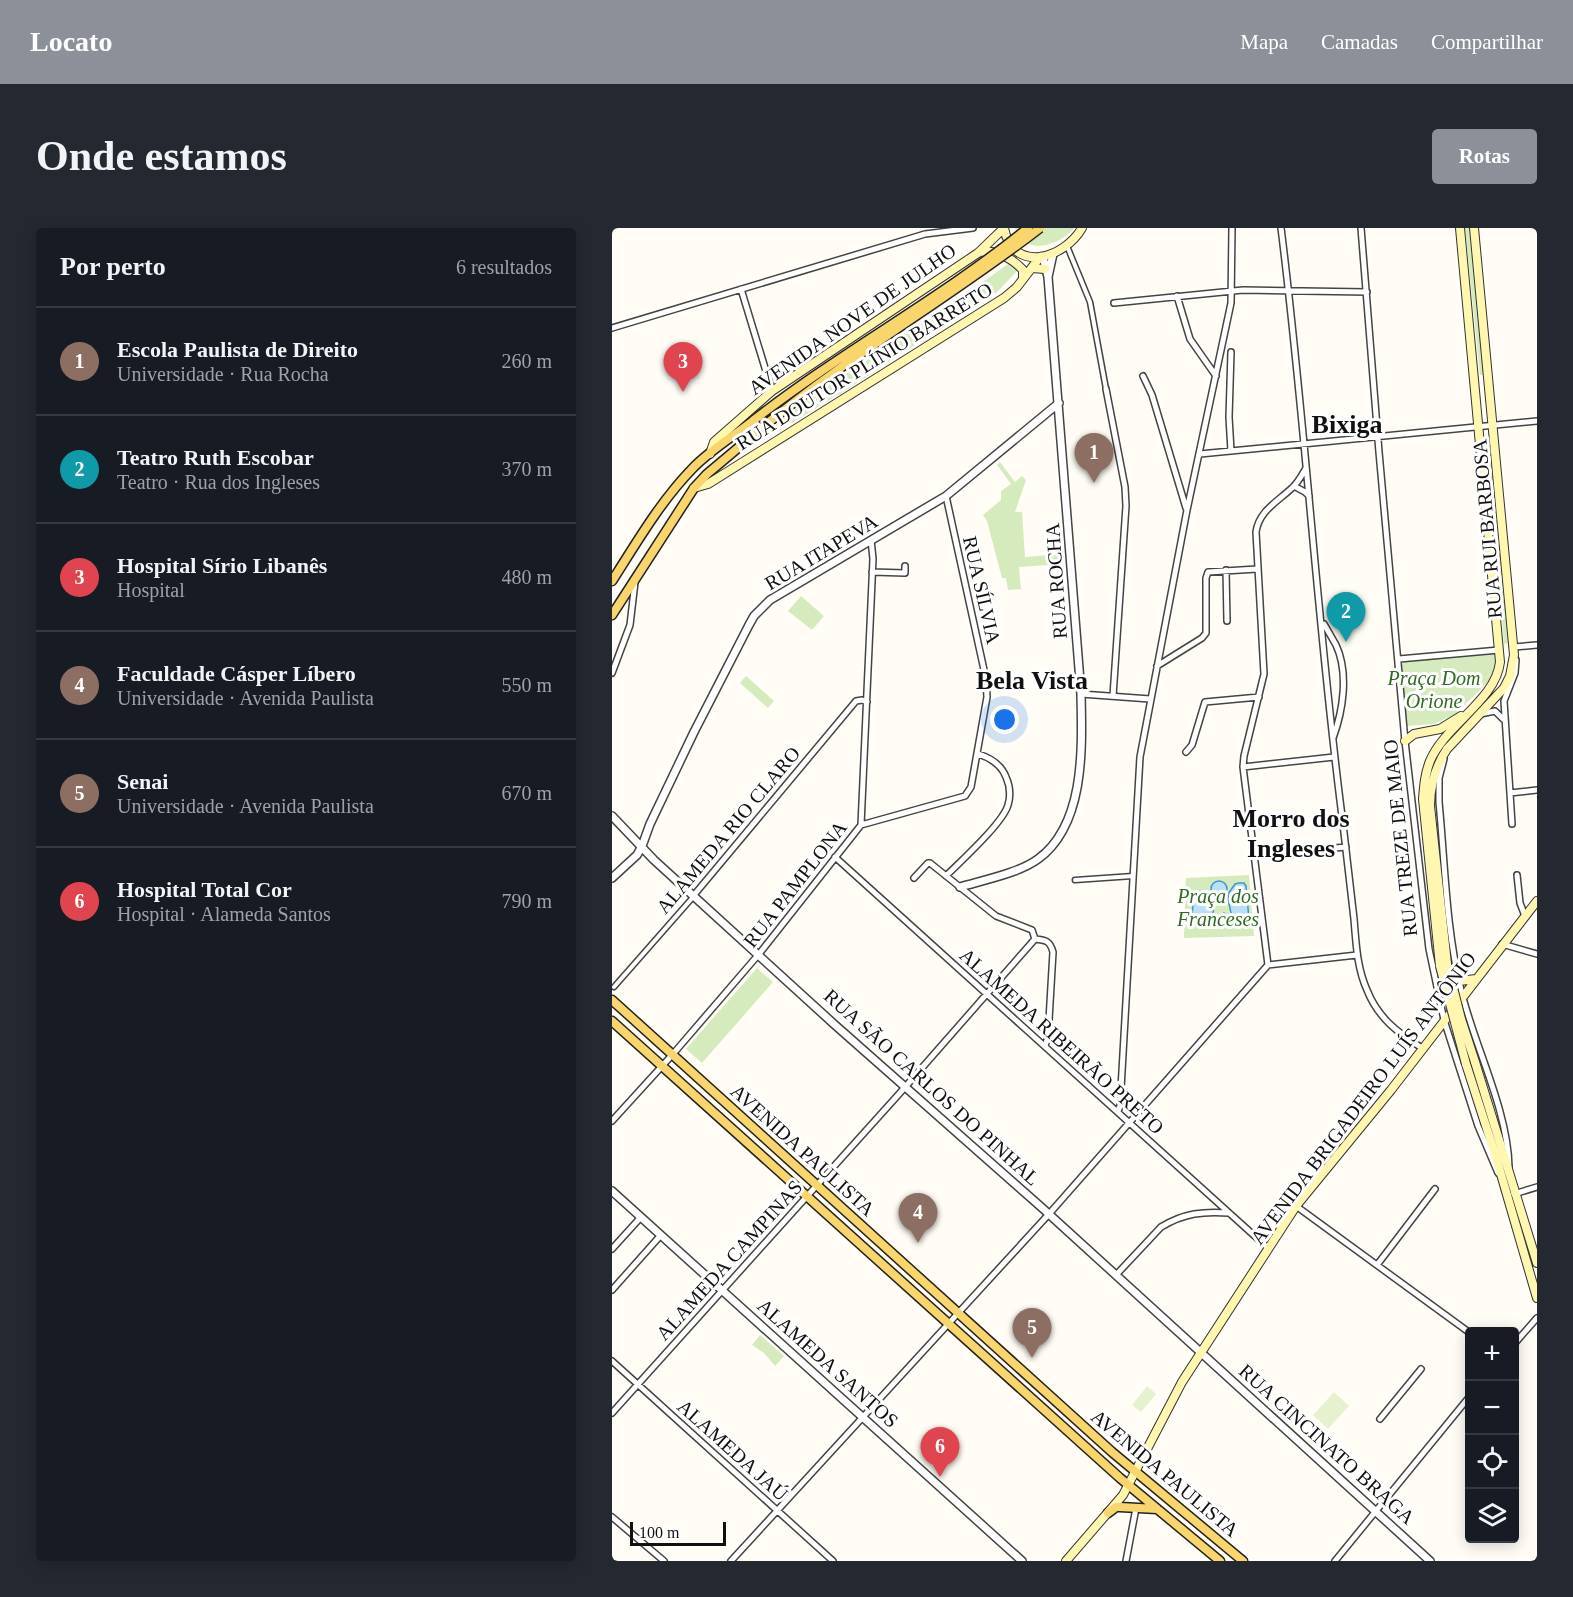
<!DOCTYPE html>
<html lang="pt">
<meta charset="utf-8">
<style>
:root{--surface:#171b24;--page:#242831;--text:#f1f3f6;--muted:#9ea1a6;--line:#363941;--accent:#8c9099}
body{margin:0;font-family:"Times New Roman",serif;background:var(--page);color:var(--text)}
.controls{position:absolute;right:18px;bottom:18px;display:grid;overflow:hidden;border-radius:6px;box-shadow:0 3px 15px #0003}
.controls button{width:54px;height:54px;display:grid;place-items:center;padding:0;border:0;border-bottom:2px solid var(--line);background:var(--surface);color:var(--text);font:30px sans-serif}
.scale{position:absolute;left:18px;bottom:15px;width:96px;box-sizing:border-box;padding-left:6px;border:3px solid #111;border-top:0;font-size:16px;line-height:21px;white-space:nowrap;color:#111;-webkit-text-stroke:4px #fff;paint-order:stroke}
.you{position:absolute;left:393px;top:492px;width:21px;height:21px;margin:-15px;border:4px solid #fff;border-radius:50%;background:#1a73e8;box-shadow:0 0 0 9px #1a73e833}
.badge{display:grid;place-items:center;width:39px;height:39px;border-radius:50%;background:var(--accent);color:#fff;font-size:20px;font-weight:700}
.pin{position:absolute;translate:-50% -50px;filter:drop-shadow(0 2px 3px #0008)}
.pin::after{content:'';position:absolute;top:32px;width:21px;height:18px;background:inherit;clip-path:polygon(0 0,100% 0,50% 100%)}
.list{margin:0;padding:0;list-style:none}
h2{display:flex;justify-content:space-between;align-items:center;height:78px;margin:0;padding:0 24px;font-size:26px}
h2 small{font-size:20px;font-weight:400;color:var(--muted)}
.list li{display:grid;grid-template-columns:39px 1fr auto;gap:18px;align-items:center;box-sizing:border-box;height:108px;padding:0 24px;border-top:2px solid var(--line)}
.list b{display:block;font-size:22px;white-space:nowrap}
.list p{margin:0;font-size:20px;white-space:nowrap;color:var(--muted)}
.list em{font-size:20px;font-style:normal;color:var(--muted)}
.icon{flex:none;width:33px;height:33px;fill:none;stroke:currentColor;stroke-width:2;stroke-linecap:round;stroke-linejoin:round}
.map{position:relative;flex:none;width:925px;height:1333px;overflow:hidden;border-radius:6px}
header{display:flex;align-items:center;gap:36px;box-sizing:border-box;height:84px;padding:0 30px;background:var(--accent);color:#fff}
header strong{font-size:28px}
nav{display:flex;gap:33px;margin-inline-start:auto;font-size:21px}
.intro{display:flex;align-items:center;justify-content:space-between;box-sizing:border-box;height:144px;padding:0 36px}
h1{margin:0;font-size:42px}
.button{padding:15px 27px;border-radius:6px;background:var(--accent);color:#fff;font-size:21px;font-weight:700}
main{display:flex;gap:36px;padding:0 36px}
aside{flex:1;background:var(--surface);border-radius:6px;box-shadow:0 3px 15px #0003}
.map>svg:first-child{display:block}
.green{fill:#d5ebbd}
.pitch{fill:#e6f2cf}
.water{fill:#b9e0f7;stroke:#3f96cf;stroke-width:1.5}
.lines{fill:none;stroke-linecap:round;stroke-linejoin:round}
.pedestrian-casing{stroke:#444;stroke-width:7}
.minor-casing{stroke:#444;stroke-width:8}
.tertiary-casing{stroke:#444;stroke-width:10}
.secondary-casing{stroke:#333;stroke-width:10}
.primary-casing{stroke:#222;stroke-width:11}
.pedestrian{stroke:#fff;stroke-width:4}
.minor{stroke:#fff;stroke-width:5}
.tertiary{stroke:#fff;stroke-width:7}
.secondary{stroke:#fff6b0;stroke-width:8}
.primary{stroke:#f9d66b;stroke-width:8}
.secondary-bridge-casing{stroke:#333;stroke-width:10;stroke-linecap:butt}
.primary-bridge-casing{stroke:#222;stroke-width:11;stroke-linecap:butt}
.secondary-bridge{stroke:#fff6b0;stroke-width:8}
.primary-bridge{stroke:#f9d66b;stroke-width:8}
.labels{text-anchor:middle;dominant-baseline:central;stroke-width:6;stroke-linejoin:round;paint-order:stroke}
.street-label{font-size:20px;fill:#111;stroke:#fff}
.park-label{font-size:20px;font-style:italic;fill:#2f6b1f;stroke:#fff}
.district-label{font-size:26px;font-weight:bold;fill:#111;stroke:#fff}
</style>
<header>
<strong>Locato</strong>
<nav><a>Mapa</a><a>Camadas</a><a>Compartilhar</a></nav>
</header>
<div class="intro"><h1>Onde estamos</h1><a class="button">Rotas</a></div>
<main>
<aside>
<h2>Por perto<small>6 resultados</small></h2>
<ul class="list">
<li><span class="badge" style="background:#8d6e63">1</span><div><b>Escola Paulista de Direito</b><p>Universidade · Rua Rocha</p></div><em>260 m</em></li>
<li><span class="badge" style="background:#0f9aa8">2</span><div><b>Teatro Ruth Escobar</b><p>Teatro · Rua dos Ingleses</p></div><em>370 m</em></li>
<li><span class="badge" style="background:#e0444e">3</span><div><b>Hospital Sírio Libanês</b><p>Hospital</p></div><em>480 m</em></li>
<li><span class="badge" style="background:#8d6e63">4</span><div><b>Faculdade Cásper Líbero</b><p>Universidade · Avenida Paulista</p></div><em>550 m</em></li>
<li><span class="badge" style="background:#8d6e63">5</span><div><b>Senai</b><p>Universidade · Avenida Paulista</p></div><em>670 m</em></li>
<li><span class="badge" style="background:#e0444e">6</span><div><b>Hospital Total Cor</b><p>Hospital · Alameda Santos</p></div><em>790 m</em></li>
</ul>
</aside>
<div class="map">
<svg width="925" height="1333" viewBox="0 0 925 1333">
<rect width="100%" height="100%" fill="#fffdf5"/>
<path class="green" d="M403 0H462C448 18 411 29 403 0Z
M853 0H857L872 147H868Z
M396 36 407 41 386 63 234 162 137 221 165 196 201 168 337 78Z
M878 209 885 296 882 297 874 210Z
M388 234 403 254 410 248 414 252 403 284H410L413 329 450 326V336L407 339 409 361 396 362 394 350H390L375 293 371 287 389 272V263L399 256 385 237Z
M884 323H888L896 415 892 416Z
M189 368 212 388 200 402 176 383Z
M884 424V435L878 452 843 486 822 496 795 498 789 434Z
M134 448 162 473 156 480 128 455Z
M637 647 642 708 572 710 574 650Z
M145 740 161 754 90 835 74 821Z
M148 1107 172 1128 163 1138 152 1125 140 1117Z"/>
<path class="pitch" d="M535 1158 544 1166 529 1184 520 1177Z
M722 1164 737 1178 716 1201 701 1187Z"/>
<path class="water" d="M599 661a8 8 0 1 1 16 0a8 8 0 1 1-16 0Z
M627 655H632L634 658 637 691 633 693 622 691C617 684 617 675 616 666L623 656Z
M589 663 598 666C603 675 604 690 593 695L584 693 580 688 582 665Z
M612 685 618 689 620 696 604 699V689Z"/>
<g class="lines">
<g class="pedestrian-casing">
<path id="pedestrian" d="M455 18 478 74 494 161
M463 652 521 648
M2 759 82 668"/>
</g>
<g class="minor-casing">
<path id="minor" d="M669 0C694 198 705 398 731 596 735 628 738 659 742 691 744 715 745 740 755 762 766 790 786 805 810 820
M749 0 767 224 793 513 817 721 832 792 866 898 886 945
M129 61 160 163
M565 68 578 111 604 148
M502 75 631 62 755 64
M0 100 313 6 361 0
M531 148 540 167 574 280
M494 161 513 259 514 278 501 468
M619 223 617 189 619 124
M588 226 925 193
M682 258 693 264 697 268
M614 342 615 393
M260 344 293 345V338
M712 396C716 403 720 410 724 417 737 445 731 483 721 510
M902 419 925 417
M787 431 887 422
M545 438 590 410 594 405V350L596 344 645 341
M0 445 18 397 23 354
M469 466 538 471
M868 486 883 483 891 491
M574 524 580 517 593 474 647 469
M832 531 827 550V574C833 636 834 701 849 762 862 817 896 882 897 939
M631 539 722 529
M898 565 925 562
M900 596 892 473 903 445 904 432
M249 597 353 568 359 559 375 469 374 451 334 268
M643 627 734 619
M223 629 656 1020
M905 647 908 675 913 688
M334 648C349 633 391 595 396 577 399 567 398 558 394 549 389 536 379 530 366 526
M302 650 316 635H318L384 688 420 702 423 711
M82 667 244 473 250 472 255 474
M423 711C434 712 438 713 441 724L436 809 433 818
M890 716 925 726
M656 737 631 539 632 528 652 446 644 304C647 283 665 274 680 260 686 255 690 247 694 240
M656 737 745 727
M506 883 508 878 528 529 575 282 619 75 620 0
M0 893 61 826 147 726 249 597 261 331 259 312
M902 966 925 959
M684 978 858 1105
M0 1021 29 989
M765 1037 823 961
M504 1047 549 999C572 985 592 983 617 985
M0 1062 49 1007
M903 1115 925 1090
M0 1133 221 1333
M0 1185 287 866 423 711
M768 1191 809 1141
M0 1289 52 1333
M119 1333 437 986 656 737
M514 1333 524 1280
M723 1333 858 1168"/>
</g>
<g class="tertiary-casing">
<path id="tertiary" d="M436 49 441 26
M0 588 42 632 223 797 428 978 818 1333
M0 650 25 627 30 618 38 596 82 504 137 397 142 388 158 372 334 268 447 175
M348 659C372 652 407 645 426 631 474 596 470 518 469 466L436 49 431 29
M0 963 410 1333"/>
</g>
<g class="secondary-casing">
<path id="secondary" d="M392 0C401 46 452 31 470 0
M367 24C383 21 400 30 411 42V51
M420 40 433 41
M98 226 102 214 160 163 366 25 392 0
M82 260 96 256 392 70 405 59 428 29
M793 513 802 506 828 501 849 488
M835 736 818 578C818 556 823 539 835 521L892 460 898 448 902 427 862 0
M828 738 811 571C812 558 813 545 818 533 833 497 884 472 888 434L848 0
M847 753 864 751
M863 834 925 1035
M854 836 884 929 925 1070
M454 1333 511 1267 570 1154 684 978 779 862 925 673"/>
</g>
<g class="primary-casing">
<path id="primary" d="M0 353C25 314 48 274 80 241 98 222 122 208 142 192
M0 387 82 260 95 246 145 204
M0 772 500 1224 631 1333
M0 793 508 1250 608 1333
M496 1285 504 1279H508L545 1281"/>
</g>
<use href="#pedestrian" class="pedestrian"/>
<use href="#minor" class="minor"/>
<use href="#tertiary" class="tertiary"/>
<use href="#secondary" class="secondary"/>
<use href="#primary" class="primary"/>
<g class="secondary-bridge-casing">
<path id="secondary-bridge" d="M835 736 849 791 863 834
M828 738 854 836"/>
</g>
<g class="primary-bridge-casing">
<path id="primary-bridge" d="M142 192C230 123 329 71 416 0
M145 204C234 129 336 71 428 0"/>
</g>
<use href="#secondary-bridge" class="secondary-bridge"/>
<use href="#primary-bridge" class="primary-bridge"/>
</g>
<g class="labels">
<g class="street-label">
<text transform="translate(240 91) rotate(-35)">AVENIDA NOVE DE JULHO</text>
<text transform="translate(252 138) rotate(-32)">RUA DOUTOR PLÍNIO BARRETO</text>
<text transform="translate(875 301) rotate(-95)">RUA RUI BARBOSA</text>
<text transform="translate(209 324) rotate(-31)">RUA ITAPEVA</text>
<text transform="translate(444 353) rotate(-94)">RUA ROCHA</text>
<text transform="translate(370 362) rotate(77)">RUA SÍLVIA</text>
<text transform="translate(116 602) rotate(-50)">ALAMEDA RIO CLARO</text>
<text transform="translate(788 610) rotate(-96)">RUA TREZE DE MAIO</text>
<text transform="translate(183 656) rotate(-52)">RUA PAMPLONA</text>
<text transform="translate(450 813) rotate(42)">ALAMEDA RIBEIRÃO PRETO</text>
<text transform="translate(320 859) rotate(42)">RUA SÃO CARLOS DO PINHAL</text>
<text transform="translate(751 870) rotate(-53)">AVENIDA BRIGADEIRO LUÍS ANTÔNIO</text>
<text transform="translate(191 922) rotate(42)">AVENIDA PAULISTA</text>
<text transform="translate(117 1032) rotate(-48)">ALAMEDA CAMPINAS</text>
<text transform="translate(216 1135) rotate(42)">ALAMEDA SANTOS</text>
<text transform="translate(715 1216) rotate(42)">RUA CINCINATO BRAGA</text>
<text transform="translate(121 1222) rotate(42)">ALAMEDA JAÚ</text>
<text transform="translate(553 1245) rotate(40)">AVENIDA PAULISTA</text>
</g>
<g class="park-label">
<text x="822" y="450">Praça Dom<tspan x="822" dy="23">Orione</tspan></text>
<text x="606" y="668">Praça dos<tspan x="606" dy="23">Franceses</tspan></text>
</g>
<g class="district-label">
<text x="735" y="196">Bixiga</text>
<text x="420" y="452">Bela Vista</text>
<text x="679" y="590">Morro dos<tspan x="679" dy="30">Ingleses</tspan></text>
</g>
</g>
</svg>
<div class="controls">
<button>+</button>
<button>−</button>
<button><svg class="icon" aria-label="locate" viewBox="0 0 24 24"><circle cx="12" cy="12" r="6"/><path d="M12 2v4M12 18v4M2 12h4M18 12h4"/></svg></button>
<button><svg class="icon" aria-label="layers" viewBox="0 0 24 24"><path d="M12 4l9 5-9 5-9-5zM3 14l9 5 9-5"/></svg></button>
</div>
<div class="scale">100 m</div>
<div class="you"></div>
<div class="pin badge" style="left:482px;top:255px;background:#8d6e63">1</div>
<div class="pin badge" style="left:734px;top:414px;background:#0f9aa8">2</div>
<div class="pin badge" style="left:71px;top:164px;background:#e0444e">3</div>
<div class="pin badge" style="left:306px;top:1015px;background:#8d6e63">4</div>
<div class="pin badge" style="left:420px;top:1130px;background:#8d6e63">5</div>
<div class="pin badge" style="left:328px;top:1249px;background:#e0444e">6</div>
</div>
</main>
